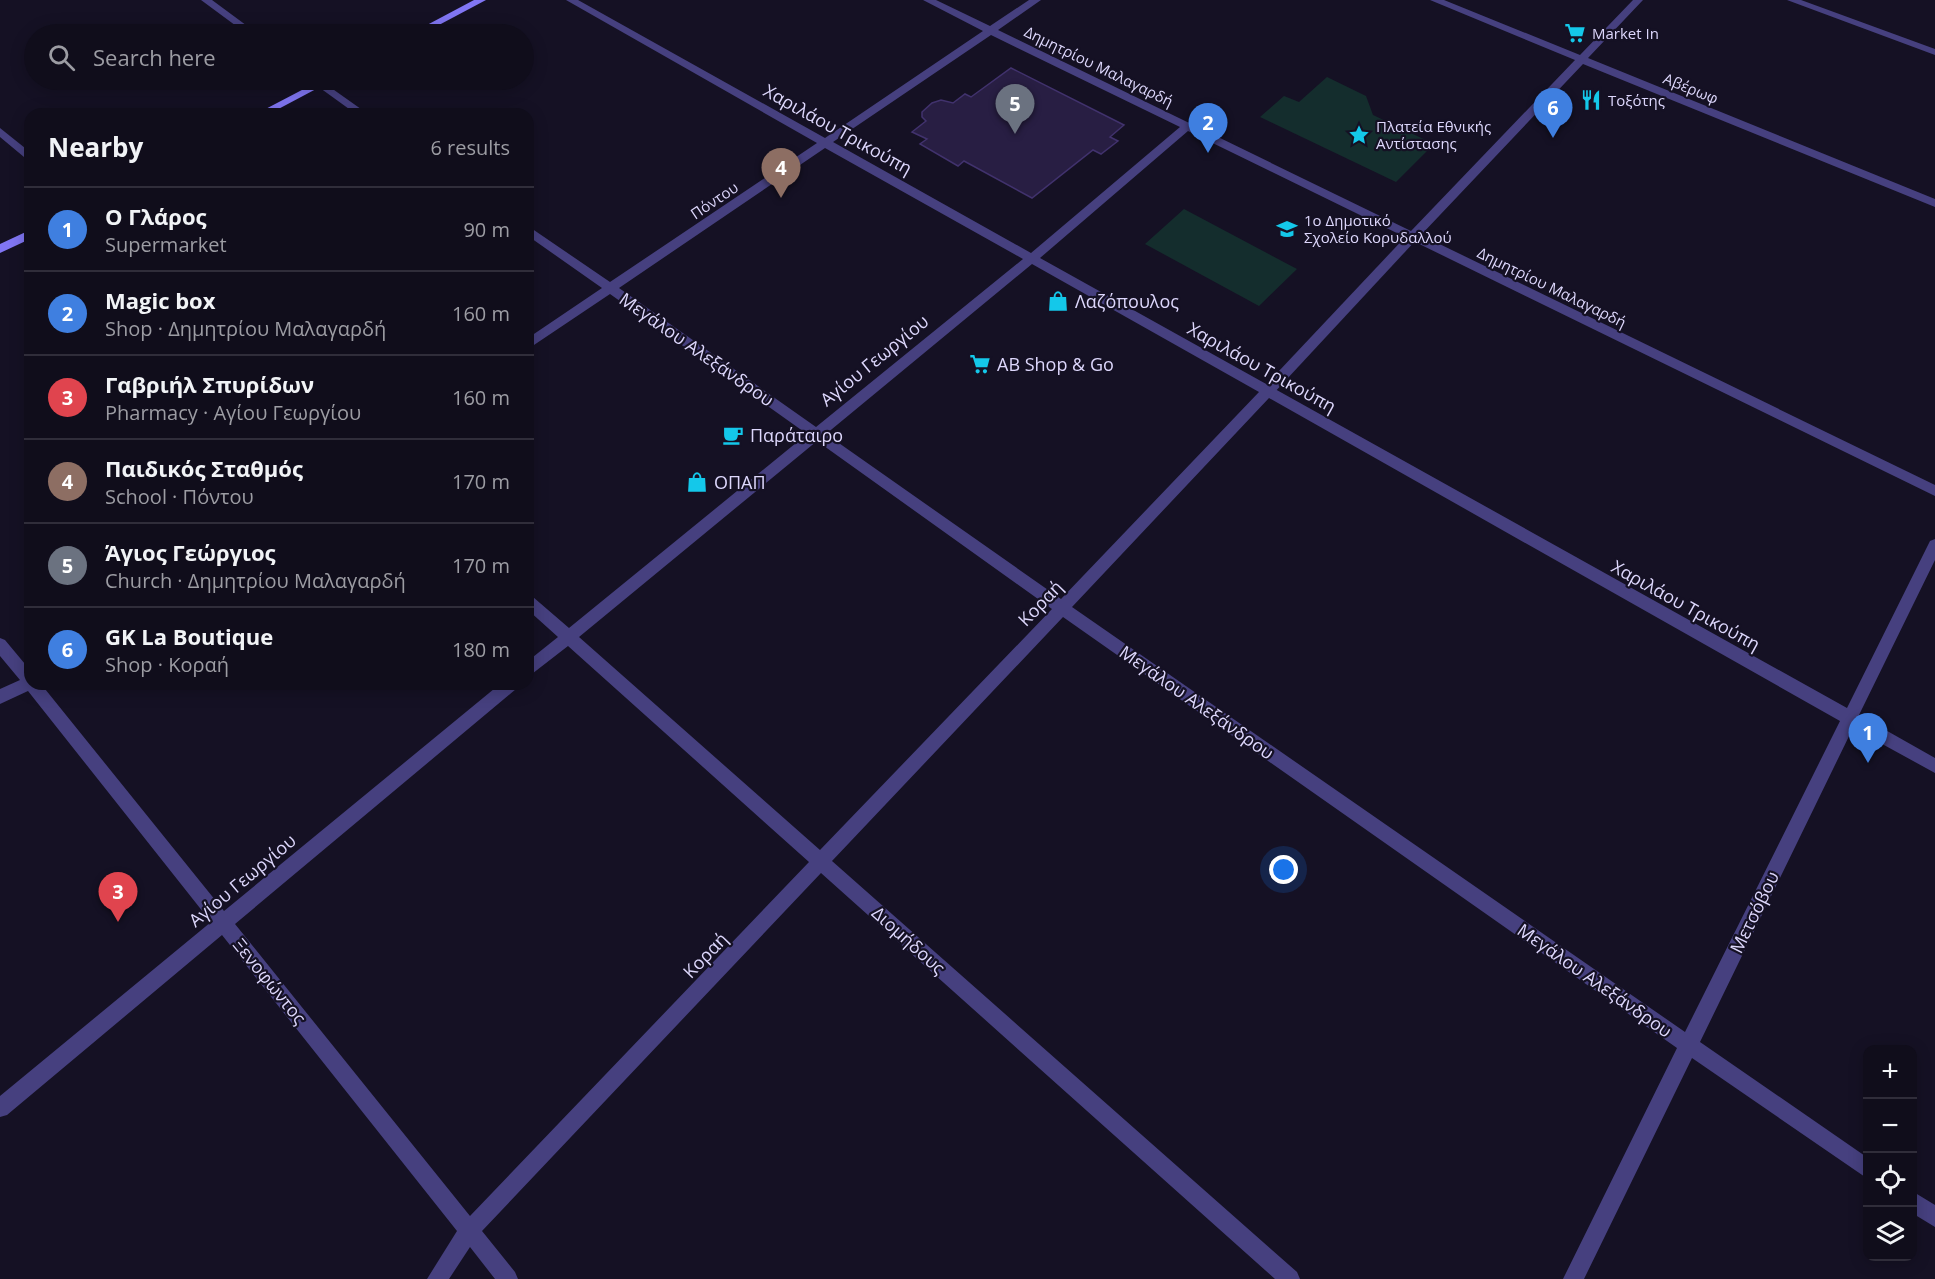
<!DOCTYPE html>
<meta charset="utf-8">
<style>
:root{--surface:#100d1b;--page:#1e1b28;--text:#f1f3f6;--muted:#9c9ca3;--line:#302d3a;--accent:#14c8ea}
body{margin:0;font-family:"Open Sans",sans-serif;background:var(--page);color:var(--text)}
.controls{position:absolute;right:18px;bottom:18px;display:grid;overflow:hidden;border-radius:12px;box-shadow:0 3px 15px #0003}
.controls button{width:54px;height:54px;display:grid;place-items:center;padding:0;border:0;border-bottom:2px solid var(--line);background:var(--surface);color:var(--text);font:30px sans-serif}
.you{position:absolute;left:1284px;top:870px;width:21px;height:21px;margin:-15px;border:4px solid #fff;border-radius:50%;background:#1a73e8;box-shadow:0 0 0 9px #1a73e833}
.badge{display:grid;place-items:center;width:39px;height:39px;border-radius:50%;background:var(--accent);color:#fff;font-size:20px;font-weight:700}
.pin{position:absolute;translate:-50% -50px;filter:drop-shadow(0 2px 3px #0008)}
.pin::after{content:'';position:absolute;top:32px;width:21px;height:18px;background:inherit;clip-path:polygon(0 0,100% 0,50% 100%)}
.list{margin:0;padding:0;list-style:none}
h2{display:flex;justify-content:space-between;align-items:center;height:78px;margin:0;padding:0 24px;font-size:26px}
h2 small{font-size:20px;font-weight:400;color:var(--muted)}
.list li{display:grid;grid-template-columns:39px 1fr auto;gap:18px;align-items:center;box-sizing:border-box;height:84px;padding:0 24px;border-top:2px solid var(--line)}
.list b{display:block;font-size:22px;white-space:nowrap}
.list p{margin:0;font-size:20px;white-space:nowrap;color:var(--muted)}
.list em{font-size:20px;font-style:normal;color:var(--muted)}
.icon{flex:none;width:33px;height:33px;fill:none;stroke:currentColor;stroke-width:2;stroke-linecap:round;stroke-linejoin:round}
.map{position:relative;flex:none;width:1935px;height:1279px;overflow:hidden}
.search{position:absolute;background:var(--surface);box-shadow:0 3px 15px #0003;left:24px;top:24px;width:510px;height:66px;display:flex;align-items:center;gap:15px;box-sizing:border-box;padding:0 21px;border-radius:33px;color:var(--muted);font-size:22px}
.panel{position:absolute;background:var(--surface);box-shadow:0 3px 15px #0003;left:24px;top:108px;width:510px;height:582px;border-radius:18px}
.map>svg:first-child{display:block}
.green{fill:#142d2d}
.building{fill:#281e43;stroke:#41326d;stroke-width:1.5}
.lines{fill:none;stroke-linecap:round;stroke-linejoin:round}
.pedestrian{fill:#46407f;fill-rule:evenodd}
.minor{fill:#46407f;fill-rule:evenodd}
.secondary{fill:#8176f3;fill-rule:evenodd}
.labels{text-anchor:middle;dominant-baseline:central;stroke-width:4.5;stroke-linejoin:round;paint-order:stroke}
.far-poi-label{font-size:15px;fill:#ddd7fc;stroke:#151124;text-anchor:start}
.far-street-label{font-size:15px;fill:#ddd7fc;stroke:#151124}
.street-label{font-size:18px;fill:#ddd7fc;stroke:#151124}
.poi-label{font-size:18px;fill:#ddd7fc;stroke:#151124;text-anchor:start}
</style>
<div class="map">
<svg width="1935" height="1279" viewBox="0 0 1935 1279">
<rect width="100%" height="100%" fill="#151124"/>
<path class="green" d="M1327 77 1366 96 1373 115 1434 144 1396 182 1260 117 1284 96 1299 102Z
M1184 209 1297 269 1259 306 1145 244Z"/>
<path class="building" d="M1011 68 1124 125 1110 137 1118 141 1101 154 1093 150 1032 198 964 161 958 166 920 144 927 139 912 132 926 121 922 117V112L932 103 941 100 953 103 965 94 971 97Z"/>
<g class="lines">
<path class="pedestrian" d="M1413 232 1419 236 1417 239 1273 394H1263L1262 391 1263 388 1409 233Z"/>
<path class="minor" d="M201 0H212L258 34H247Z
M566 0H578L825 138 983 31 923 0H936L990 26 1029 0H1041L998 30 1411 231 1575 60 1430 0H1444L1580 55 1633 0H1643L1588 58 1935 199V207L1583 64 1421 235 1935 485V496L1188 131 1040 258 1847 708 1930 541 1935 539V560L1859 715 1935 758V773L1853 728 1700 1042 1868 1158V1179L1692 1058 1584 1279H1563L1677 1048 1063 617 832 861 1297 1272 1300 1279H1275L821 873 482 1231 515 1272 518 1279H495L470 1247 449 1279H427L457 1231 222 935 7 1115 0 1117V1096L211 922 28 691 0 704V689L20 680 0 656V638L5 640 30 670V684H41L224 911 500 684H519L516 689 235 924 470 1216 809 862 568 646 528 677V661L558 637 528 610V595L533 597 569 628 807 434 610 294 528 349V338L602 288 528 236V226L610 282 817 143ZM991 35 1180 127 1031 253 833 142ZM825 148 1023 259 816 427 619 288ZM1032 264 1259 392 1061 599 826 434ZM1269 398 1840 721 1685 1032 1072 607ZM817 441 1052 609 820 850 579 637Z
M1787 0H1801L1935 49V55Z
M309 80H320L368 114H356Z
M0 128 30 152V162L0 137Z
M1912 1191 1935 1205V1227L1912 1213Z"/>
<path class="secondary" d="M474 0H486L422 34H410Z
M321 80H333L269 114H256Z
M30 230V239L0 253V244Z"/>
</g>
<defs>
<g id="supermarket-bare" transform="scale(1.62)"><path d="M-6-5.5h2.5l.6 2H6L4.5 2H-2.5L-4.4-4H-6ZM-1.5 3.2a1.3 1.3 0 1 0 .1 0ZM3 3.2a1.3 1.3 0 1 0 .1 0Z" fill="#14c8ea" stroke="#151124" stroke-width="2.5" paint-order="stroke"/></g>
<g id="restaurant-bare" transform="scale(1.62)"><path d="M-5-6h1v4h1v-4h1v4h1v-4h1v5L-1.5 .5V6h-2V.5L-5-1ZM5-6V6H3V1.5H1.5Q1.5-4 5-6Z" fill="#14c8ea" stroke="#151124" stroke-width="2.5" paint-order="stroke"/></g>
<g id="sight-bare" transform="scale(1.62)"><path d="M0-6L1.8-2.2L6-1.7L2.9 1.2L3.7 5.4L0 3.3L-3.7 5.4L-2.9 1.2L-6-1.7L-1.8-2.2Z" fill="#14c8ea" stroke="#151124" stroke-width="2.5" paint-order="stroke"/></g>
<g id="school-bare" transform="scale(1.62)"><path d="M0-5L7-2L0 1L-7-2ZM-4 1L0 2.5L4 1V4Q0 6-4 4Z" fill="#14c8ea" stroke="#151124" stroke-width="2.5" paint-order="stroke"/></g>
<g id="shop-bare" transform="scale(1.62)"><path d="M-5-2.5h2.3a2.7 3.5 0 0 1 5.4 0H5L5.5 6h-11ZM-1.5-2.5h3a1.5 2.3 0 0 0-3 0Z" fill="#14c8ea" stroke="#151124" stroke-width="2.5" paint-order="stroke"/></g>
<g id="cafe-bare" transform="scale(1.62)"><path d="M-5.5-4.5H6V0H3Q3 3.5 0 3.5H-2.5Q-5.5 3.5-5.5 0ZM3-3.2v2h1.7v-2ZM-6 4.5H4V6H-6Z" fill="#14c8ea" stroke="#151124" stroke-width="2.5" paint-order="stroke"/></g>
</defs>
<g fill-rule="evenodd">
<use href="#supermarket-bare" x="1575" y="33"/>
<use href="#restaurant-bare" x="1591" y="100"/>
<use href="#sight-bare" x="1359" y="135"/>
<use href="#school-bare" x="1287" y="229"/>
<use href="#shop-bare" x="1058" y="301"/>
<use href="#supermarket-bare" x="980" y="364"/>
<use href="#cafe-bare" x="733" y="435"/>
<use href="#shop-bare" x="697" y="482"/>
</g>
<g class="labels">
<g class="far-poi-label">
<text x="1592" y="33">Market In</text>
<text x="1608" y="100">Τοξότης</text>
<text x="1376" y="126">Πλατεία Εθνικής<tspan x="1376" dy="17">Αντίστασης</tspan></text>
<text x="1304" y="220">1o Δημοτικό<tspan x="1304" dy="17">Σχολείο Κορυδαλλού</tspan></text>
</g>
<g class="far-street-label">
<text transform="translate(1099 66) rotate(26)">Δημητρίου Μαλαγαρδή</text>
<text transform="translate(1691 88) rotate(22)">Αβέρωφ</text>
<text transform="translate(714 200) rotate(-34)">Πόντου</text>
<text transform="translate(1552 287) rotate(26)">Δημητρίου Μαλαγαρδή</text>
</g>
<g class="street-label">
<text transform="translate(838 129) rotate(29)">Χαριλάου Τρικούπη</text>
<text transform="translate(697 349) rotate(35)">Μεγάλου Αλεξάνδρου</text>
<text transform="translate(874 360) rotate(-39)">Αγίου Γεωργίου</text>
<text transform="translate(1262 367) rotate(29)">Χαριλάου Τρικούπη</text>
<text transform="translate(1040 603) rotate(-46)">Κοραή</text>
<text transform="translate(1686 605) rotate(29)">Χαριλάου Τρικούπη</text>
<text transform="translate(1197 702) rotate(35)">Μεγάλου Αλεξάνδρου</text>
<text transform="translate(242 880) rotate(-40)">Αγίου Γεωργίου</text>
<text transform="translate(1754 912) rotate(-64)">Μετσόβου</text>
<text transform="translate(909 940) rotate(42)">Διομήδους</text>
<text transform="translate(705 955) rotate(-46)">Κοραή</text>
<text transform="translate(1595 980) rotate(35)">Μεγάλου Αλεξάνδρου</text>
<text transform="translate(270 981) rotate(51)">Ξενοφώντος</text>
</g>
<g class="poi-label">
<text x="1075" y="301">Λαζόπουλος</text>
<text x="997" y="364">ΑΒ Shop &amp; Go</text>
<text x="750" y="435">Παράταιρο</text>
<text x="714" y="482">ΟΠΑΠ</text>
</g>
</g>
</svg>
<div class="controls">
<button>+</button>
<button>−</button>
<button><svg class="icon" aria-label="locate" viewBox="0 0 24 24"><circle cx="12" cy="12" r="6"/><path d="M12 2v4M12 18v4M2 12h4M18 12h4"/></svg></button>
<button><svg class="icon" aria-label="layers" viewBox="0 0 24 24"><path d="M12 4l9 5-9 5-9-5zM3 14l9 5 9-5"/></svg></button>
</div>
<div class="you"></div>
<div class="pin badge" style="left:1868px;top:763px;background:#3f7fe0">1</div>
<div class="pin badge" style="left:1208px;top:153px;background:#3f7fe0">2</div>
<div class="pin badge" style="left:118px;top:922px;background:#e0444e">3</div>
<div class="pin badge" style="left:781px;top:198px;background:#8d6e63">4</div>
<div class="pin badge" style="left:1015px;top:134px;background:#6b7280">5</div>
<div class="pin badge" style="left:1553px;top:138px;background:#3f7fe0">6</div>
<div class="search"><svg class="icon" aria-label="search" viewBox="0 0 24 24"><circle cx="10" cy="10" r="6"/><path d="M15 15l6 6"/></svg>Search here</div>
<section class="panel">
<h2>Nearby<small>6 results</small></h2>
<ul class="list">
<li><span class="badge" style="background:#3f7fe0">1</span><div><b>Ο Γλάρος</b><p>Supermarket</p></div><em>90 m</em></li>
<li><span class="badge" style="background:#3f7fe0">2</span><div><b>Magic box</b><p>Shop · Δημητρίου Μαλαγαρδή</p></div><em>160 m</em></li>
<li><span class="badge" style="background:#e0444e">3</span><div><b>Γαβριήλ Σπυρίδων</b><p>Pharmacy · Αγίου Γεωργίου</p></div><em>160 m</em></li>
<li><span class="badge" style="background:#8d6e63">4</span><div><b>Παιδικός Σταθμός</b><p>School · Πόντου</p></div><em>170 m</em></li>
<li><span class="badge" style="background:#6b7280">5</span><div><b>Άγιος Γεώργιος</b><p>Church · Δημητρίου Μαλαγαρδή</p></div><em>170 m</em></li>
<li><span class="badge" style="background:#3f7fe0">6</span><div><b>GK La Boutique</b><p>Shop · Κοραή</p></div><em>180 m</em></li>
</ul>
</section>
</div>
